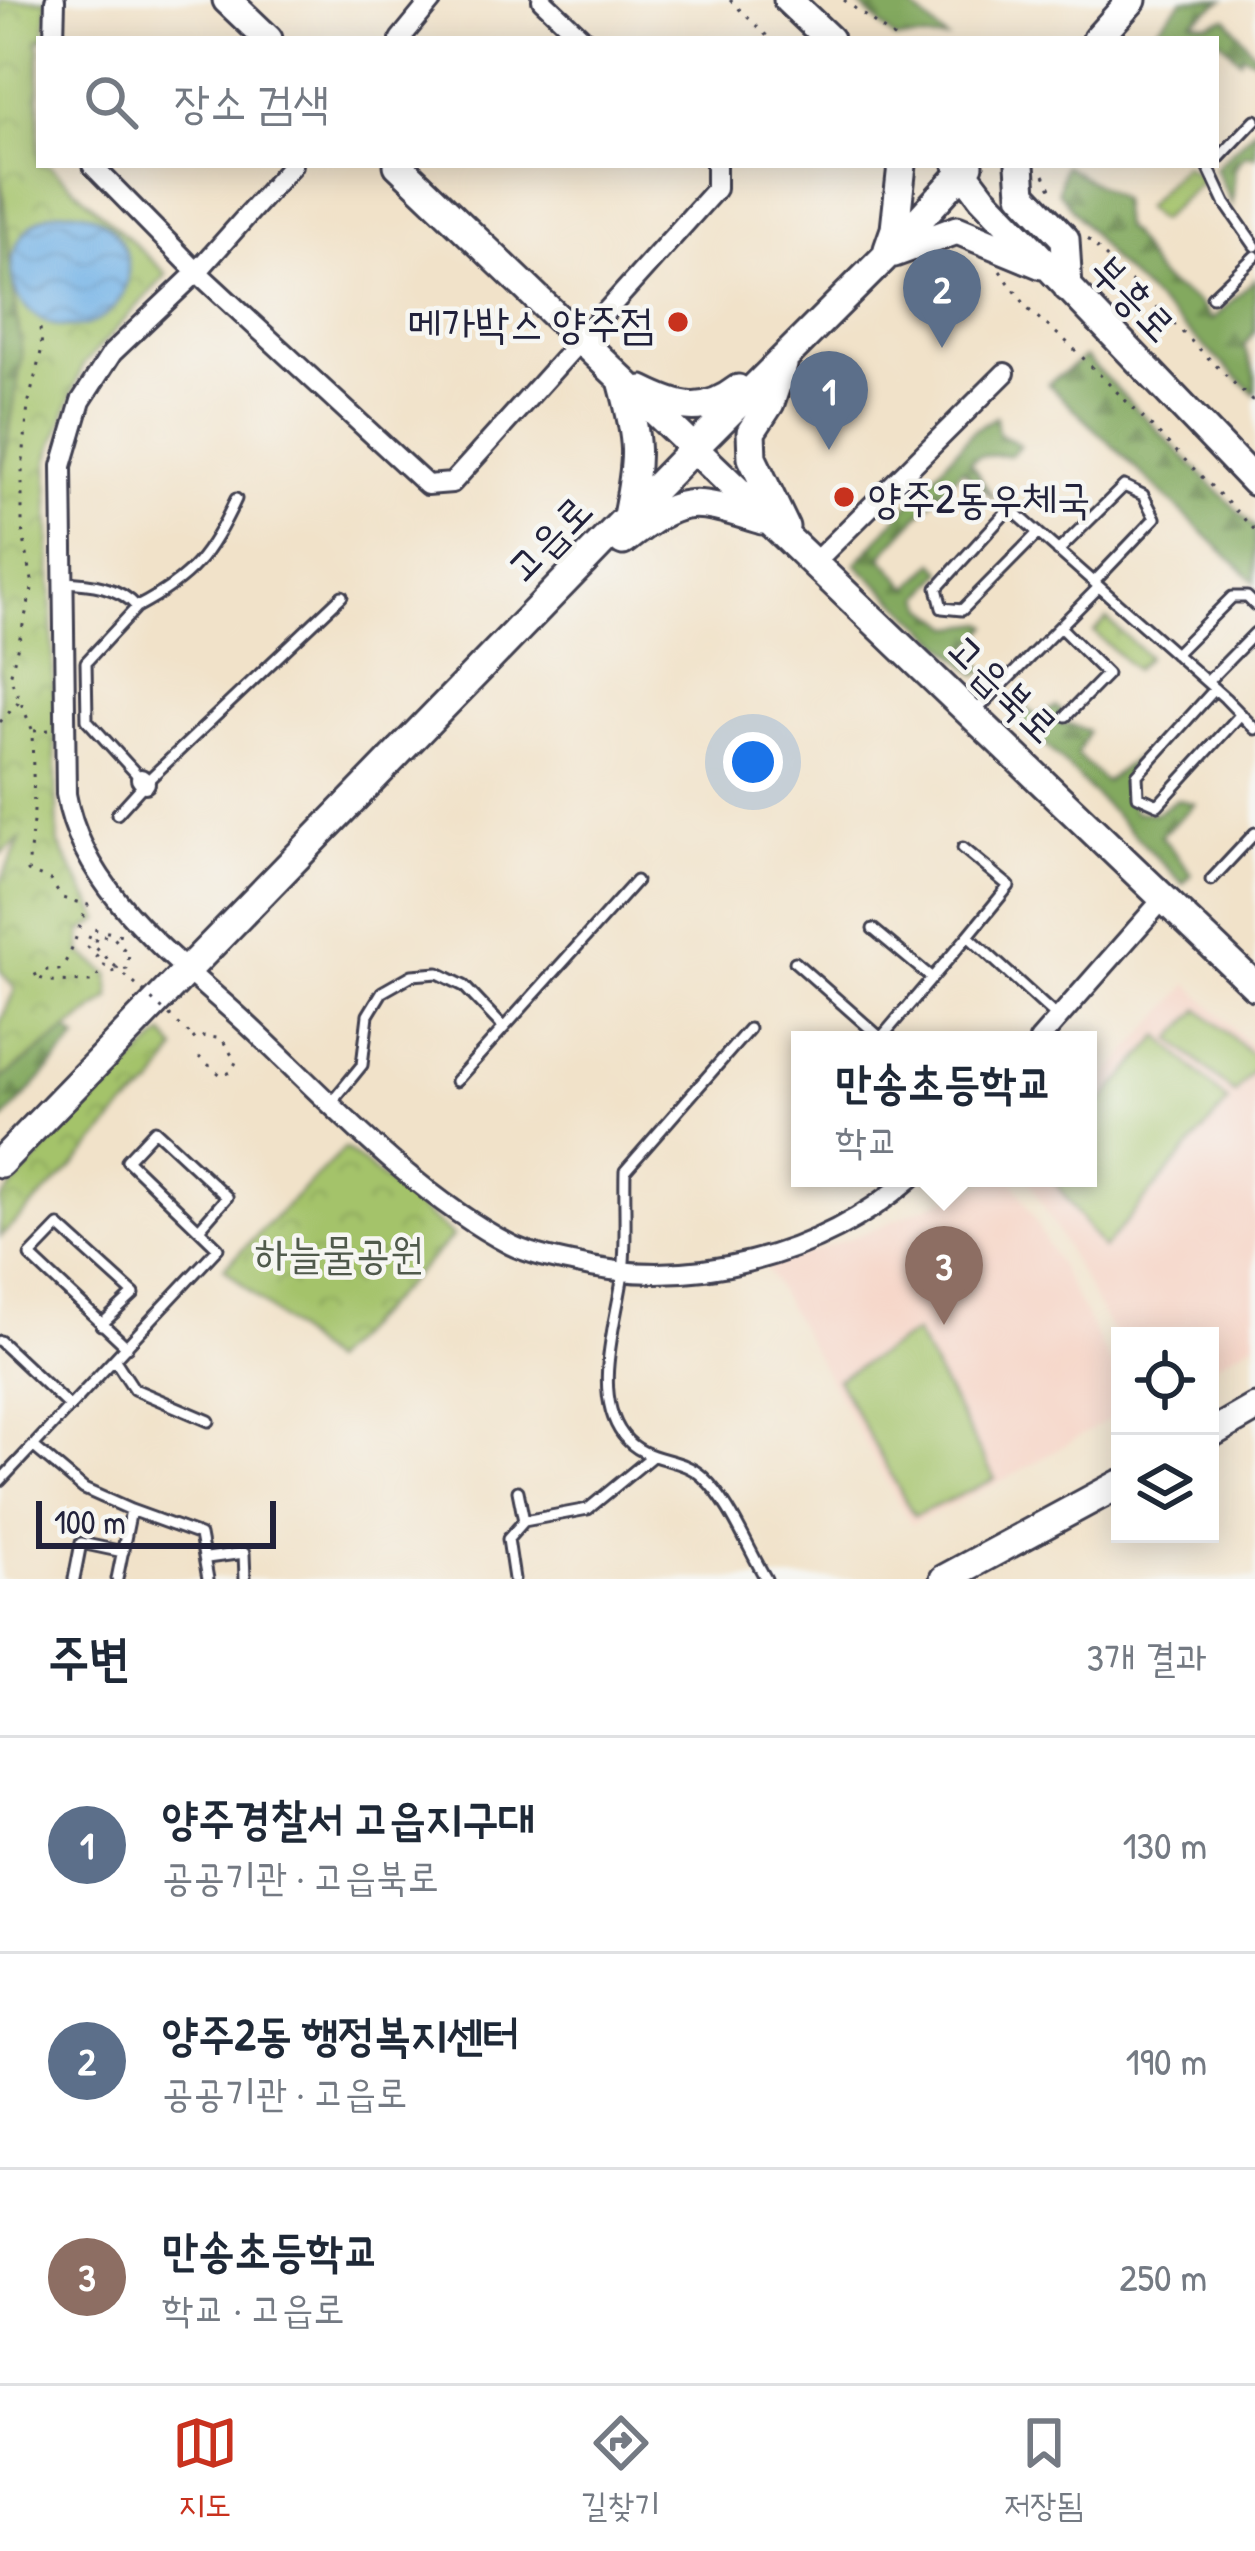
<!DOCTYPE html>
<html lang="ko">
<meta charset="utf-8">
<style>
:root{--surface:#fff;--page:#f2f2f3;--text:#1f2937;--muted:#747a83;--line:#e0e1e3;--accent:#c8321e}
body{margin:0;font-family:"Patrick Hand","Poor Story",sans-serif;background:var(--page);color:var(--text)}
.controls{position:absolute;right:36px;bottom:36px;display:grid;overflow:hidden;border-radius:0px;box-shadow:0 6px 30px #0003}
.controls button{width:108px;height:108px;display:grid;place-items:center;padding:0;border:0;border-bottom:3px solid var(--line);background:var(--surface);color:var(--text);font:60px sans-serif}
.scale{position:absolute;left:36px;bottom:30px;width:240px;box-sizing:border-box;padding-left:12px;border:6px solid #22223b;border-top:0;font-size:33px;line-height:42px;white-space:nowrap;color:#22223b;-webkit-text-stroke:9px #f6f6f2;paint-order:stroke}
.you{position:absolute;left:753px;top:762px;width:42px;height:42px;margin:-30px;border:9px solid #fff;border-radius:50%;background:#1a73e8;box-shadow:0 0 0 18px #1a73e833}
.badge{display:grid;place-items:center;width:78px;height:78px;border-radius:50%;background:var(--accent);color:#fff;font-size:39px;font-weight:700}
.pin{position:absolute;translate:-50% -99px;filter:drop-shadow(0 3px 6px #0008)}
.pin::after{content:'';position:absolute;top:63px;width:42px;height:36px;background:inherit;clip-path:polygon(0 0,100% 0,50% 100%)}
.popup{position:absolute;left:791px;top:1031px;width:306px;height:156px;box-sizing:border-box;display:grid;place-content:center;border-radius:0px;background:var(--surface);filter:drop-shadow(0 3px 9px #0005);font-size:39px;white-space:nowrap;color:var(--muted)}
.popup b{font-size:45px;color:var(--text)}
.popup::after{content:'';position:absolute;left:50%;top:100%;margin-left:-24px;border:24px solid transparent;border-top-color:var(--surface)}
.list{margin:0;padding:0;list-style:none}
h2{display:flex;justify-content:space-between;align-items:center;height:156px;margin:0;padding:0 48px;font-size:51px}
h2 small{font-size:39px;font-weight:400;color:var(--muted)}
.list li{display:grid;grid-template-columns:78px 1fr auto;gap:36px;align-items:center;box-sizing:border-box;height:216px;padding:0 48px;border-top:3px solid var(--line)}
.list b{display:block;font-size:45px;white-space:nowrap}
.list p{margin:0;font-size:39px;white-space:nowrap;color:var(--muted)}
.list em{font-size:39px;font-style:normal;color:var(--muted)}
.icon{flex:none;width:66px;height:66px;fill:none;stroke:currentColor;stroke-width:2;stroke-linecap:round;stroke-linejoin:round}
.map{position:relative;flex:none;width:1255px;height:1579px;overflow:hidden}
.search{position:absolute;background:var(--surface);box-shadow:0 6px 30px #0003;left:36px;right:36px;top:36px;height:132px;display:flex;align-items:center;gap:30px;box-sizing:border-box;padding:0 42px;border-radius:0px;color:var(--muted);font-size:45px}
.sheet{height:804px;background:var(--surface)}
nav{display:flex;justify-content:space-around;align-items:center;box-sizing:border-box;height:168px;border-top:3px solid var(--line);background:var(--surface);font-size:33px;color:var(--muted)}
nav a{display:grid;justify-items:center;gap:6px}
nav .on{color:var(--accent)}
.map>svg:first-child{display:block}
.built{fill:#f6d2c3}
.grass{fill:#a4c36b;stroke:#637253;stroke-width:3}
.forest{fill:url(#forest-firs);stroke:#52664d;stroke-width:3}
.park{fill:url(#park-crowns);stroke:#637253;stroke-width:3}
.water{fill:url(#water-waves);stroke:#4a6a90;stroke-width:3}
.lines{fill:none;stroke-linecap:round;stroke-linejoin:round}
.lane-casing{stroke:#413f50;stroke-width:15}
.street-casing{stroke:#413f50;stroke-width:24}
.secondary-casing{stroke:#413f50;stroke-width:33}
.path{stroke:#413f50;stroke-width:3;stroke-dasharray:3 9;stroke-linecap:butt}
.lane{stroke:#fff;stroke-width:9}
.street{stroke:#fff;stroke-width:18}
.secondary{stroke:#fff;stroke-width:27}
.path-bridge{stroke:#413f50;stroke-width:3;stroke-dasharray:3 9;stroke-linecap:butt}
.poi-dot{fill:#c8321e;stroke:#f6f6f2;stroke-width:4.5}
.labels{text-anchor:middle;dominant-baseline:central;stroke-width:9;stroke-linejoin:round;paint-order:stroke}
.street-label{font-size:42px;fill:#22223b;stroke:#f6f6f2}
.poi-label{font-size:42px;fill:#22223b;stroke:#f6f6f2;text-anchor:end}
.park-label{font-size:42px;fill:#505a4c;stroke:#f6f6f2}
</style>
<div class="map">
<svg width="1255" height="1579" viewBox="0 0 1255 1579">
<defs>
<pattern id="forest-firs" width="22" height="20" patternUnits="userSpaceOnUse" patternTransform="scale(3)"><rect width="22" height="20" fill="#83a95f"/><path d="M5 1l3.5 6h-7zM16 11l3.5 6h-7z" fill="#6b8950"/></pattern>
<pattern id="park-crowns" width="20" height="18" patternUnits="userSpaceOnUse" patternTransform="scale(3)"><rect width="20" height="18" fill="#a4c36b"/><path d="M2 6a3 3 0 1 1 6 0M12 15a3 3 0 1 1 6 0" fill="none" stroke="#8da75e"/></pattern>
<pattern id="water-waves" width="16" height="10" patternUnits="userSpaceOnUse" patternTransform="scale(3)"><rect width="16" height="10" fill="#73b2e6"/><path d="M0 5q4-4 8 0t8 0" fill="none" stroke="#5e90bc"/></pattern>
</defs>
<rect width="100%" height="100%" fill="#f6f6f2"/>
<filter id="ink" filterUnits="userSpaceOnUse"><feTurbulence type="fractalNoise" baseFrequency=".00833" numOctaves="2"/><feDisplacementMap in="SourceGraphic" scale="24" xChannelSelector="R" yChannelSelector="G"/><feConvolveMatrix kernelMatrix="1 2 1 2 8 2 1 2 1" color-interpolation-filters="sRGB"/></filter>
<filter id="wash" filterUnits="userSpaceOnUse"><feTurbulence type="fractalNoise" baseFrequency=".004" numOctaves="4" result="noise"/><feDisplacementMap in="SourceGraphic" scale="48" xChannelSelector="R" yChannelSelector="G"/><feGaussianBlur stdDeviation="2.7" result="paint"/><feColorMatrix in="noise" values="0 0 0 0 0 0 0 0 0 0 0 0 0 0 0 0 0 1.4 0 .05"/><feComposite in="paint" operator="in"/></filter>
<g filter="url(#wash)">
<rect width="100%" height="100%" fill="#f1e2c9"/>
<path class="built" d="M1189 984 1255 1050V1342L1210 1367V1336H1120V1347L1028 1178H1088V1096Z
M996 1178H1012L1120 1381V1413L1006 1479 911 1524 766 1268 861 1234Z"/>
<path class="grass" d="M1200 1009 1255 1058V1068L1235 1094 1172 1039Z
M1160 1036 1228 1102 1103 1249 1052 1178H1088V1117Z
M915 1333 995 1479 914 1516 837 1379Z"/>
<path class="forest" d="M855 0H904L947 39H895Z
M1183 0H1223L1192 21 1208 24 1227 18 1255 54V60L1242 54 1240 60 1221 40 1146 39Z
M1255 128V156L1245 154 1235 168 1232 205 1215 168Z
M1064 165 1120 199 1123 227C1142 242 1147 269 1166 283 1189 300 1194 293 1212 320L1255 279V331L1244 346 1255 375V394L1114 262 1058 191Z
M0 169 22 357 0 485Z
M1085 357 1255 528V582L1048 384Z
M996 417 998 433 1020 445 1011 455 979 456 970 462 994 499 962 469 881 556 909 588 935 562 943 572 922 597 927 608 953 627 985 623 989 626 971 646 985 671 977 675 856 564 974 430Z
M1019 699 1035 716 1056 707 1061 711V724H1071L1088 732 1077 754 1105 782 1136 758 1125 784 1134 812 1157 813 1177 799 1195 804 1161 836 1192 874 1183 884 1008 707Z
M68 1030 77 1039 0 1124V1080Z"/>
<path class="park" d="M0 0H47L45 39H39V165H49L167 274 83 365 48 460 58 843 100 920 81 932V953L109 974 110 998 0 1080V1023L15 989 0 970V883L20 840 0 854V485L22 357 0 169Z
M1184 165 1204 179 1159 221 1144 208Z
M1107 619 1148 657 1135 670 1094 632Z
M164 1034 176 1050 154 1086 125 1108 76 1164 0 1237V1201L57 1136Z
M345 1148 453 1236 329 1362 224 1268Z"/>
<path class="water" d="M12 269a58 58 0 1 1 116 0a58 58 0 1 1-116 0Z"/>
</g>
<g filter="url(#ink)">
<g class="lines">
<g class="lane-casing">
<path id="lane" d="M1216 161 1255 120
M1212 165 1209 169 1225 203 1255 246
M1212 297 1255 256
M1038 533 962 610 942 608 937 588 1010 508 1225 698 1255 729
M1058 551 1124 486 1143 495 1155 518 1094 582
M63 582C89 583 119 586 137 607L86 662 87 720 141 779
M137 607C192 578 210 555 236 499
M1060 627 1107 674 1066 716
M1175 654 1232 597H1247L1255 605
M1207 682 1255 633
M1215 689 1137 775 1138 796 1158 805 1241 714
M976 711 1099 587
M117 814 145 783 342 596
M963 848 1009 886 968 936
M1211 880 1255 833
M873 929 932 978
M795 962 881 1038 968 936 1058 1018
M749 1029 625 1171C624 1204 627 1240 623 1273 617 1321 591 1392 623 1435 645 1464 680 1455 703 1477 730 1502 747 1547 766 1579
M456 1081 636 881
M331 1103 362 1065 368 1015 382 992 412 975 438 973 464 986 504 1028
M101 1325 134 1294 59 1226 30 1256 127 1347
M0 1341 70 1407
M115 1360 134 1389 209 1421
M0 1481 33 1446
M518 1491 524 1521 588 1509 650 1458
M131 1510 84 1489 33 1446 218 1248 127 1160 155 1130 227 1197 199 1229
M207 1558 244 1553 245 1579
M74 1579 81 1543 123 1552
M117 1579 131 1510 200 1535 208 1579
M514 1579 508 1539 524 1521"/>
</g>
<g class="street-casing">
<path id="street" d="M542 0 583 39
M54 39 55 0
M400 39 432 0
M92 165 197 272 427 485 452 483 716 189V165
M292 165 197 272 112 353 81 401 62 466 66 794C83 894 177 959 247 1024 327 1099 413 1194 511 1245 529 1254 552 1259 572 1263 689 1291 819 1258 911 1178
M813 564 1005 373
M141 779 145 783
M1039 1040 1163 899"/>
</g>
<g class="secondary-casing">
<path id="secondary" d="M227 0 268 39
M788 0 829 39
M1097 39 1132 0
M398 165 1255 986
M958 165 983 198 1255 482
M1020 165 1022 194 1065 239 1068 288
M888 249 895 229 902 165
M894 253 957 230 1042 265
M783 365 770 403 751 432 752 458 785 527
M623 384C639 443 639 456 627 516
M642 390C678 408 703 416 738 389
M623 541C683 494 691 498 762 520
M0 1163 693 449 885 257 969 165
M1210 1434 1255 1408
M944 1579 1120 1484"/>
</g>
<path class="path" d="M730 0 770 39
M844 0 895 39
M1044 175 1053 193
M1088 239 1255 404
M1000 271 1030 311 1068 343 1255 530
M0 722 19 702
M32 729 10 677 33 585 22 529V473L28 405 42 348 40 328
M49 730 32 731 34 811 28 871 50 880 62 898 88 905C77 927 75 953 59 970H47L33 976 49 981 93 982 105 966
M116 967 93 945 98 935 114 938 129 955 127 969 111 972 86 945 93 929 122 935
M193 1037 196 1041 204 1036 222 1039 236 1062 231 1072 222 1076 199 1057"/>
<use href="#lane" class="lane"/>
<use href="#street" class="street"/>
<use href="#secondary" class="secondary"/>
<path class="path-bridge" d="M116 967 193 1037"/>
</g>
</g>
<g class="poi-dot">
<circle cx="678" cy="322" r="12"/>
<circle cx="844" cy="497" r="12"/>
</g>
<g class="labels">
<g class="street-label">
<text transform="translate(1134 297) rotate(46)">부흥로</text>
<text transform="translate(548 538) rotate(-46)">고읍로</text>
<text transform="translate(1004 687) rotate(44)">고읍북로</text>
</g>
<g class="poi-label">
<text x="654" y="322">메가박스 양주점</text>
<text x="868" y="497" text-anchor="start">양주2동우체국</text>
</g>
<g class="park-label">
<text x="339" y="1252">하늘물공원</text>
</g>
</g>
</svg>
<div class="controls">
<button><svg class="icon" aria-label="locate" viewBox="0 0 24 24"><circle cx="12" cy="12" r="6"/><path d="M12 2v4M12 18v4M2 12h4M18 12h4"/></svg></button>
<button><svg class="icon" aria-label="layers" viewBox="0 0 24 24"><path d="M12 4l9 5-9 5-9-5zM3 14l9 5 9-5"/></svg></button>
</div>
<div class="scale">100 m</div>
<div class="you"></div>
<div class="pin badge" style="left:829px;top:450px;background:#5c6f8a">1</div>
<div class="pin badge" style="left:942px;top:348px;background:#5c6f8a">2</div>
<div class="pin badge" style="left:944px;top:1325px;background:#8d6e63">3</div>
<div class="popup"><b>만송초등학교</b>학교</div>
<div class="search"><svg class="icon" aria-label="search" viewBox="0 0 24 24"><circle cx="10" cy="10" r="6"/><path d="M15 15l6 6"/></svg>장소 검색</div>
</div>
<section class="sheet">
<h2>주변<small>3개 결과</small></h2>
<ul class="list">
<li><span class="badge" style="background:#5c6f8a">1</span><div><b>양주경찰서 고읍지구대</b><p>공공기관 · 고읍북로</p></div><em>130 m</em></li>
<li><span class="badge" style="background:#5c6f8a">2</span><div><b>양주2동 행정복지센터</b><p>공공기관 · 고읍로</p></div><em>190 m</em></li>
<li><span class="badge" style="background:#8d6e63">3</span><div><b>만송초등학교</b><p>학교 · 고읍로</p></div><em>250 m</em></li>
</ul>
</section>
<nav>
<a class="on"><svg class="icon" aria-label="map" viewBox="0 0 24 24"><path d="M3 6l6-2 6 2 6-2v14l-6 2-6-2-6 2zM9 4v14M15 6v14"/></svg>지도</a>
<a><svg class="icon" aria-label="directions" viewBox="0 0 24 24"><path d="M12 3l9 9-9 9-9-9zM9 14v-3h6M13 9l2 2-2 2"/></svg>길찾기</a>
<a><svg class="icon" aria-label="saved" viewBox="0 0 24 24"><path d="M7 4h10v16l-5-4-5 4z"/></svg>저장됨</a>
</nav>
